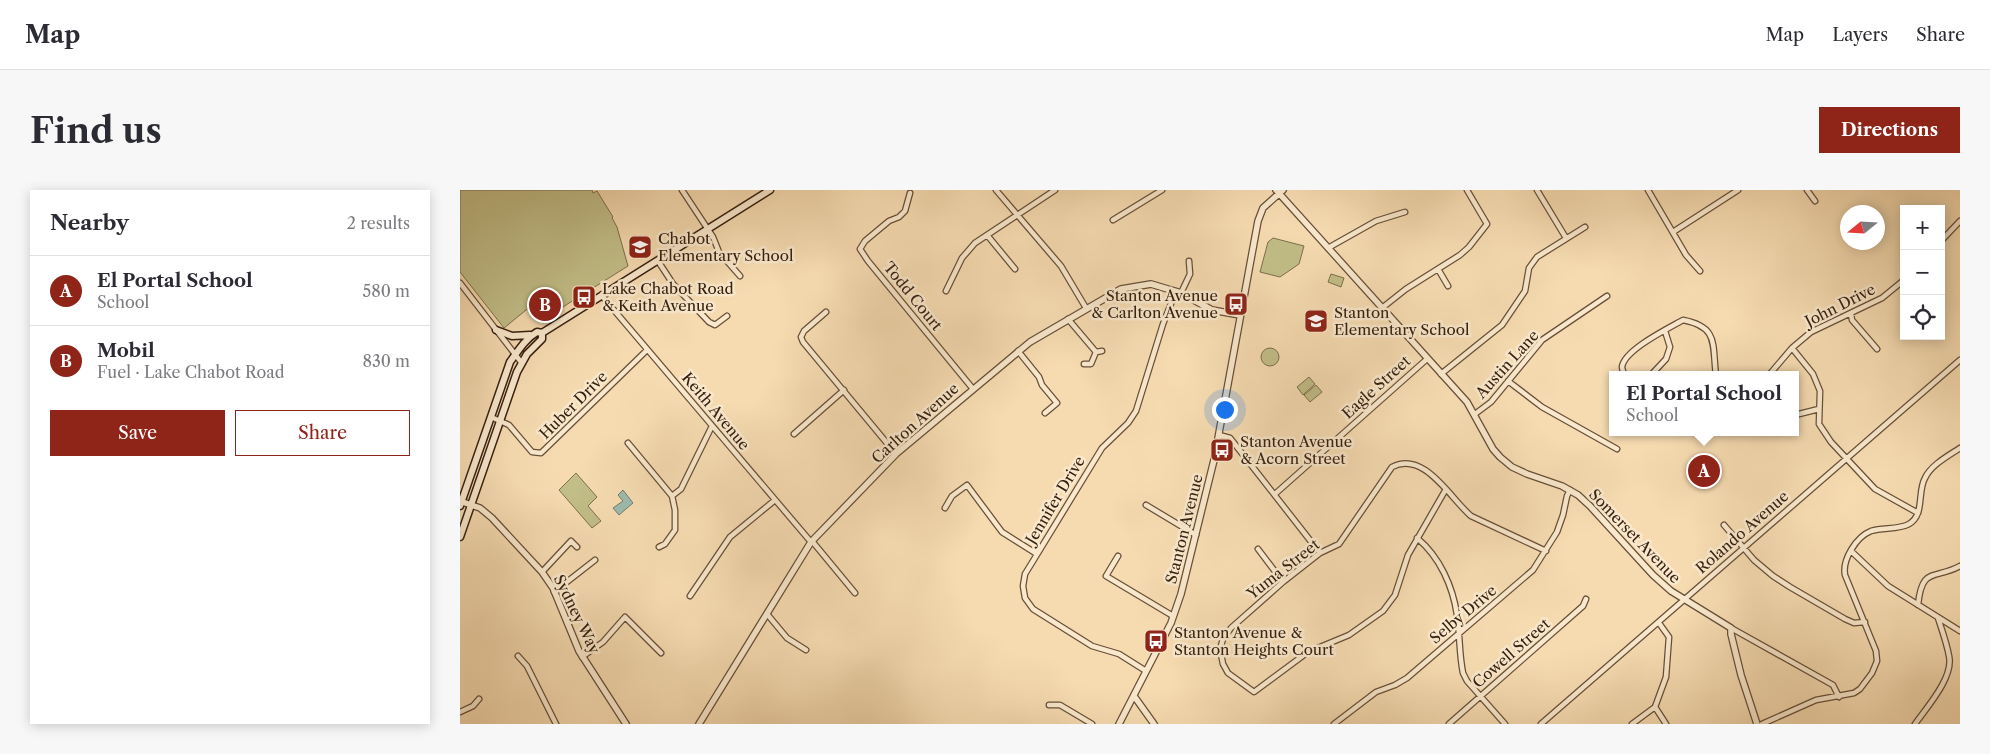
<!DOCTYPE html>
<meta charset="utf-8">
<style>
:root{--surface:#fff;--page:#f7f7f7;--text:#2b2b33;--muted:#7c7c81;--line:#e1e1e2;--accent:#8f2418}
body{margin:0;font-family:"Libre Caslon Text",serif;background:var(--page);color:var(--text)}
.controls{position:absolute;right:15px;top:15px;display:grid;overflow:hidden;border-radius:0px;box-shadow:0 2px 12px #0003}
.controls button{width:45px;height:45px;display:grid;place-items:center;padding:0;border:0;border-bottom:1px solid var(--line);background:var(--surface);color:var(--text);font:25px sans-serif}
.compass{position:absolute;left:1380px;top:15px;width:45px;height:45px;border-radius:50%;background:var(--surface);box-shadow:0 2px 12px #0003;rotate:252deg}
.you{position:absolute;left:764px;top:219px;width:18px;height:18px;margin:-12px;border:4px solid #fff;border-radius:50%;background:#1a73e8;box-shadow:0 0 0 8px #1a73e833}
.badge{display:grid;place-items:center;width:32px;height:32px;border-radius:50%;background:var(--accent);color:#fff;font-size:16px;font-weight:700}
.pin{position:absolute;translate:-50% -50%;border:2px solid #fff;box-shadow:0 1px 5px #0006}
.popup{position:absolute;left:1149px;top:181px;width:190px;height:65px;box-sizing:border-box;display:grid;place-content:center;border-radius:0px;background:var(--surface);filter:drop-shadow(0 1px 4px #0005);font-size:16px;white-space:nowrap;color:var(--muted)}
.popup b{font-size:19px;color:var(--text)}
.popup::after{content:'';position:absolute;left:50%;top:100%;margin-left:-10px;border:10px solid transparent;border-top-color:var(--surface)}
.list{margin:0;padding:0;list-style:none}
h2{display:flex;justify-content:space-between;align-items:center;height:65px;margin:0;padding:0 20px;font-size:21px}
h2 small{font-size:16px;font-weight:400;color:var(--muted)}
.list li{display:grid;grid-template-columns:32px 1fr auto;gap:15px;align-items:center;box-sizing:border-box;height:70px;padding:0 20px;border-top:1px solid var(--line)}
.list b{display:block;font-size:19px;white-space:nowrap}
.list p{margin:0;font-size:16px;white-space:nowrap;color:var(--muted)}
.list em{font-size:16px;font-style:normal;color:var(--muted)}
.actions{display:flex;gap:10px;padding:15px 20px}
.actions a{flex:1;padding:11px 0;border:1px solid var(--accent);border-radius:0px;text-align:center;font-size:18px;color:var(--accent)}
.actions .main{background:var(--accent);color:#fff}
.icon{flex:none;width:28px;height:28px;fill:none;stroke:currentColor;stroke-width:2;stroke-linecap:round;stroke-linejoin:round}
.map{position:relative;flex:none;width:1500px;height:534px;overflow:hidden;border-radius:0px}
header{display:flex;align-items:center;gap:30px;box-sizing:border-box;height:70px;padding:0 25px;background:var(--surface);border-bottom:1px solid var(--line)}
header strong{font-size:24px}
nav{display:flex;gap:28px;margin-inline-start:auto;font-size:18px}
.intro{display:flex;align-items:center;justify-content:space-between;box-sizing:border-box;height:120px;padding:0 30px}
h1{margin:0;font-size:35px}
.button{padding:12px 22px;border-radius:0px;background:var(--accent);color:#fff;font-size:18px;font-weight:700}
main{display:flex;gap:30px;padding:0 30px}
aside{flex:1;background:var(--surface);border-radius:0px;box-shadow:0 2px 12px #0003}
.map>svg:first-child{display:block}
.green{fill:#c2be88;stroke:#7c6f4c}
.water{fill:#9dbbae;stroke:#747d6f}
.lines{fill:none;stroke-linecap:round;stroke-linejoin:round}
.minor-casing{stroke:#674f39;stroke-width:7}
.tertiary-casing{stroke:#674f39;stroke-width:8}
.secondary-casing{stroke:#372011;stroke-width:9}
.minor{stroke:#f9e8cc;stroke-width:4.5}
.tertiary{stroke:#f9e8cc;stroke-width:5.5}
.secondary{stroke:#f9e8cc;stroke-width:6}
.labels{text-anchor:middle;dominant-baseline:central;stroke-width:5;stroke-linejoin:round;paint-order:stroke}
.poi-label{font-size:15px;fill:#372011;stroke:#f9e8cc;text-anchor:start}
.street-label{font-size:15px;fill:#372011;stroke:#f9e8cc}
</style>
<header>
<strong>Map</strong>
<nav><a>Map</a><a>Layers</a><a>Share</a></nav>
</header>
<div class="intro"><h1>Find us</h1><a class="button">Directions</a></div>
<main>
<aside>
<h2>Nearby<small>2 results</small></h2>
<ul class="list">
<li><span class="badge">A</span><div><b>El Portal School</b><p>School</p></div><em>580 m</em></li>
<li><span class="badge">B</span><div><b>Mobil</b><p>Fuel · Lake Chabot Road</p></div><em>830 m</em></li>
</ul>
<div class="actions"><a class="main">Save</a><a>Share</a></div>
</aside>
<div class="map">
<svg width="1500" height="534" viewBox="0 0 1500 534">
<rect width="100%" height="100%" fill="#f6dbb1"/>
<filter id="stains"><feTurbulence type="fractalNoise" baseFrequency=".004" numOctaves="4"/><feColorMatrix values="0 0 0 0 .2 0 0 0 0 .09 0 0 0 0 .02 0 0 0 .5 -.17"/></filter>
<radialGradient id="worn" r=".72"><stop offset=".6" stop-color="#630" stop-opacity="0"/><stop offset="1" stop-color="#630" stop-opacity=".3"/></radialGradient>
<path class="green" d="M0 0H132L133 3 137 1 153 27 152 28 157 37 168 76 98 120 87 103 44 138 0 82Z
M813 48 844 56 839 74 820 87 800 82 808 52Z
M871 84 884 88 881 97 868 92Z
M801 167a9 9 0 1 1 18 0a9 9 0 1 1-18 0Z
M849 187 855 194 843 205 837 197Z
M856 195 862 202 850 212 844 205Z
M116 283 137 307 128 316 141 331 132 338 99 300Z"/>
<path class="water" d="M163 300 173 313 159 325 153 318 163 311 158 305Z"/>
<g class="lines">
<g class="minor-casing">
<path id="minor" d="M222 0 253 47 259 62 280 86
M536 0 601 76 626 118
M1077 0 1106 48
M1188 0 1226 65 1240 81
M1347 0 1355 11
M450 3 445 21 439 27 429 31 405 51 400 59 408 71 513 199
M653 30 702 0
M1213 42 1278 0
M527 45 555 79
M1481 51 1500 31
M868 58 916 31 945 22
M198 71 213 94 249 132 255 135 267 126
M978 79 988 96
M0 93 61 172
M486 101 502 68 515 53 595 0
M721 103 730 84 729 71
M142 106 351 352
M922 118 946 99 1000 65 1009 57 1027 34 1007 0
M366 122 344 141 341 147 343 152 436 264
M1391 124 1392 130 1417 159
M608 129 636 162
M1332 158 1353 184 1360 201 1359 234 1371 252 1415 299 1458 323
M558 161 579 187 582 195 597 213 585 223
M624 174H631L636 162 642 161
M981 184 1042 135 1065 101 1069 78 1077 67 1125 37
M1164 185C1164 183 1162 179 1162 177 1164 160 1209 138 1223 130 1259 137 1252 154 1256 185
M1191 185 1206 169 1210 157 1205 141
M1309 185 1332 158 1351 142 1422 108 1444 90
M1048 191 1082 217 1157 259
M1015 224 1031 212 1082 150 1147 106
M1335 225 1359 219
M31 227 49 235 72 262 81 263 187 160
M334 244 384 200
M759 245 770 248 860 363
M168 253 212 306 215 320V340L205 354 199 357
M986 299 948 365 935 405 923 421 889 445 848 462 794 502 768 483 763 474 760 459 763 449 771 438 823 392 860 363 879 354 932 277C964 260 990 308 1011 326L1086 361
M815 304 967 169
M212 306 221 299 252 236
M686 315 736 345
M485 318 492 306 507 295 542 342 577 364
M1264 335 1294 370 1313 386 1330 397 1385 429 1394 433 1405 432
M957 348C980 367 993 397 997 425 1000 444 999 464 1003 483L1007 491 1045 534
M352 351 395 403
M798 359 823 392
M1391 361 1428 396 1500 441
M658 366 646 386 713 426
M82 382 111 351 117 357
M94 402 135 370
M230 406 270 347 315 310
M1458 415C1462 376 1474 390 1500 376
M307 424 327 448 346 460
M1271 438 1373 495 1379 507
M58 466 67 476 96 534
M122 467 143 452 165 427 201 463
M686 481 659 464 632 456 573 419 565 408 563 396 565 384 573 371 642 258 668 233 676 221 703 134 716 101
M589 515H600L632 534
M1195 517 1206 534
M0 522 13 516 19 509
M874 534 916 502 935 495 947 488 1073 380 1097 342 1103 325 1107 306 1110 300
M989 534 1123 416 1126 409
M1081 534 1500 170
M1172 534 1195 517 1206 487 1209 447 1199 433
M1302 534 1356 510 1394 503 1400 499 1412 483 1417 471 1416 461 1385 385C1382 370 1396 347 1411 341 1423 337 1438 340 1449 334 1465 325 1457 302 1465 288 1471 275 1488 266 1500 258
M1455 534C1467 517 1494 487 1489 466 1487 454 1482 440 1478 428"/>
</g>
<g class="tertiary-casing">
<path id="tertiary" d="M816 0 1007 212 1033 259 1040 267 1052 277 1067 284 1102 296 1118 305 1130 316 1193 385 1211 401 1271 438V444L1281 485 1297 534
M0 311 20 318 32 328 82 382 93 398 119 461 166 534
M674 506 694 534
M239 534 351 352 436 264 570 152 661 99 691 94 721 103 752 120 780 125
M659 534 711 433 721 404 754 270 798 31 803 18 823 0"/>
</g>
<g class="secondary-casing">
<path id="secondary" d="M36 140 52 146 70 145
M0 316 50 172C58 161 65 149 77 142L82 143
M0 347 57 182 67 164 82 149V143L310 0"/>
</g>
<use href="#minor" class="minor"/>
<use href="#tertiary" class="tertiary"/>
<use href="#secondary" class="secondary"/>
</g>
<defs>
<g id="school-square" transform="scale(1.25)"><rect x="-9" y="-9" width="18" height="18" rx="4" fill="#8f2418" stroke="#f9e8cc"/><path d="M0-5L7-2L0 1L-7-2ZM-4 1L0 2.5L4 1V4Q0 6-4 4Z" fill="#fff"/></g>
<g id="bus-square" transform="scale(1.25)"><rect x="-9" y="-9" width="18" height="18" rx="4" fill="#8f2418" stroke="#f9e8cc"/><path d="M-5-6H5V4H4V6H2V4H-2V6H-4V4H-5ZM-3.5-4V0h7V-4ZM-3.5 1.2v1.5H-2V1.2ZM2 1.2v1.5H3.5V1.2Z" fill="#fff"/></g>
</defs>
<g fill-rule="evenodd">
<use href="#school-square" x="180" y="57"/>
<use href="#bus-square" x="124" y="107"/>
<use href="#bus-square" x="776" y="114"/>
<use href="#school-square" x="856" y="131"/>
<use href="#bus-square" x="762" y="260"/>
<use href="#bus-square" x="696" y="451"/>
</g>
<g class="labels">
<g class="poi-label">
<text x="198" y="48">Chabot<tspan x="198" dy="17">Elementary School</tspan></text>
<text x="142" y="98">Lake Chabot Road<tspan x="142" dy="17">&amp; Keith Avenue</tspan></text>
<text x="758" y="105" text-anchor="end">Stanton Avenue<tspan x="758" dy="17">&amp; Carlton Avenue</tspan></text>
<text x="874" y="122">Stanton<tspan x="874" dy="17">Elementary School</tspan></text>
<text x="780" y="251">Stanton Avenue<tspan x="780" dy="17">&amp; Acorn Street</tspan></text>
<text x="714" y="442">Stanton Avenue &amp;<tspan x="714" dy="17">Stanton Heights Court</tspan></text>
</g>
<g class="street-label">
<text transform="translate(453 106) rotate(51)">Todd Court</text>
<text transform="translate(1380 115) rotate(-27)">John Drive</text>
<text transform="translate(1047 174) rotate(-48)">Austin Lane</text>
<text transform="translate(916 197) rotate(-42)">Eagle Street</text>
<text transform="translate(113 215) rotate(-45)">Huber Drive</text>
<text transform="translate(256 221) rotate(50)">Keith Avenue</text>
<text transform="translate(455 233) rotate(-42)">Carlton Avenue</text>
<text transform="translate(595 310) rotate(-59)">Jennifer Drive</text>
<text transform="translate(724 339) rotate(-76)">Stanton Avenue</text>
<text transform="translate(1282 342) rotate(-41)">Rolando Avenue</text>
<text transform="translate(1175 346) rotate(46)">Somerset Avenue</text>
<text transform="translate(823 379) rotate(-38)">Yuma Street</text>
<text transform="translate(117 424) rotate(64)">Sydney Way</text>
<text transform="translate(1003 424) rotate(-40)">Selby Drive</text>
<text transform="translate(1051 463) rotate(-41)">Cowell Street</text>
</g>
</g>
<rect width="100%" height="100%" filter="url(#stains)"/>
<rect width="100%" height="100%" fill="url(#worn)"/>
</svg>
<div class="controls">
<button>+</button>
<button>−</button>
<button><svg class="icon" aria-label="locate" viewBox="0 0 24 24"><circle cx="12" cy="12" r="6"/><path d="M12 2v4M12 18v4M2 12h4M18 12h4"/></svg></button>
</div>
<svg class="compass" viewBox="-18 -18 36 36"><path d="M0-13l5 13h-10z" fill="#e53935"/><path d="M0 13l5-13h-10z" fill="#7c7c81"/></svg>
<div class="you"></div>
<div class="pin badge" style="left:1244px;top:281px">A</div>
<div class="popup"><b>El Portal School</b>School</div>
<div class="pin badge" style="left:85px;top:115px">B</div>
</div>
</main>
